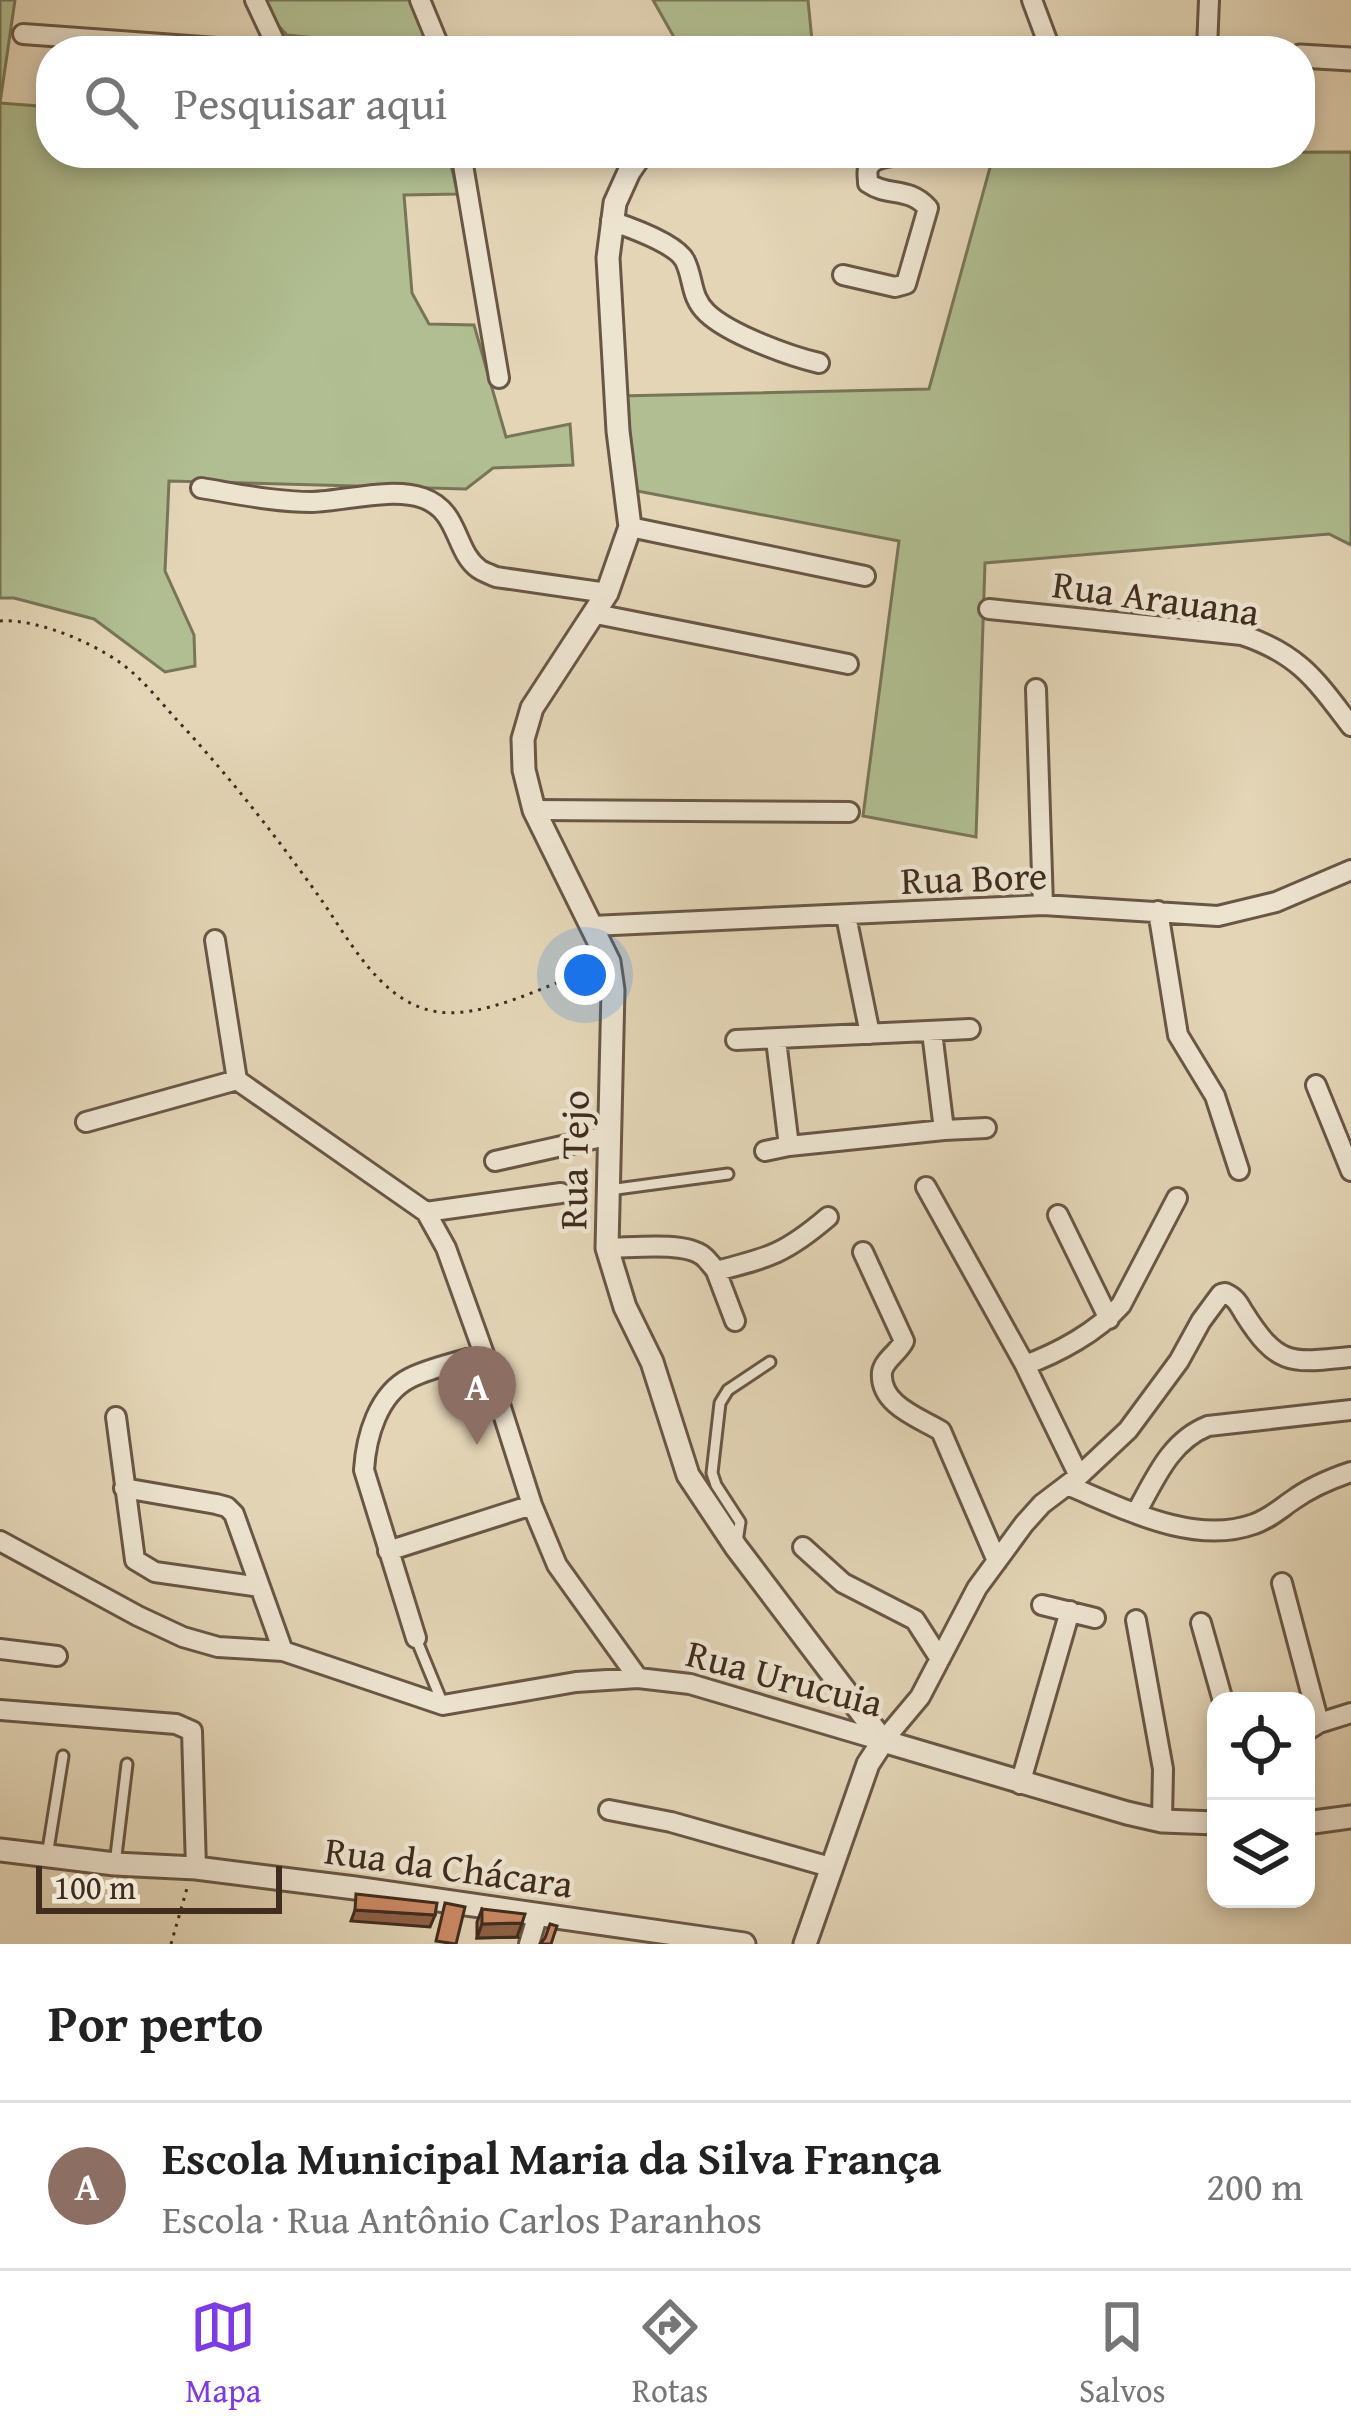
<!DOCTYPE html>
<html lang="pt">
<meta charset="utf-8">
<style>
:root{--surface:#fff;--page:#f2f2f2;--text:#222;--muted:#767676;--line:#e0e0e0;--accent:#7c3aed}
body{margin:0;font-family:"Gentium Book Plus",serif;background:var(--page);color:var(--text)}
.controls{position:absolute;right:36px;bottom:36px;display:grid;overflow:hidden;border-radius:24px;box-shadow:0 6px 18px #0003}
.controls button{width:108px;height:108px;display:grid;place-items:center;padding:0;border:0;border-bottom:3px solid var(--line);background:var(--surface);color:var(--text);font:60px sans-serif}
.scale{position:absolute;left:36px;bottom:30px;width:246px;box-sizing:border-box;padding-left:12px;border:6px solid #402d1f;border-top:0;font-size:33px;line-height:42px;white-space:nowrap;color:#402d1f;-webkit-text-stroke:9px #ede4d0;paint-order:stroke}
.you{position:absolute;left:585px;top:975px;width:42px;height:42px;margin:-30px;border:9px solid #fff;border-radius:50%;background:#1a73e8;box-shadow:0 0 0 18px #1a73e833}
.badge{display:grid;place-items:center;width:78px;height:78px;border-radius:50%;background:var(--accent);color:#fff;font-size:39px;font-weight:700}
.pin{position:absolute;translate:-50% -99px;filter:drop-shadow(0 3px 6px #0008)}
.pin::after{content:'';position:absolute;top:63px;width:42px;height:36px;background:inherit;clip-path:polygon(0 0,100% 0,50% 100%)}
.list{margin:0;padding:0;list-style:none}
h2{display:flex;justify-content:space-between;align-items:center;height:156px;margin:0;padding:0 48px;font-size:51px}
h2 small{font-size:39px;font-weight:400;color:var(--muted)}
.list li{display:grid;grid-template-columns:78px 1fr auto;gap:36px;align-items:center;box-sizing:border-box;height:168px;padding:0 48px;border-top:3px solid var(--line)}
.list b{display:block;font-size:45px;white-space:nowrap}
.list p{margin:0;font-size:39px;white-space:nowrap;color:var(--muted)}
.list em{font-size:39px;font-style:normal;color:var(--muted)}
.icon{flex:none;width:66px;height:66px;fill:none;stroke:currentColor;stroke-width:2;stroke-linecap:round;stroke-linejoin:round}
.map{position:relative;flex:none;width:1351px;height:1944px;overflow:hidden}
.search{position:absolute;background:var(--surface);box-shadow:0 6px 18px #0003;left:36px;right:36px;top:36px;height:132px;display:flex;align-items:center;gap:30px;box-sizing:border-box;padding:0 42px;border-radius:48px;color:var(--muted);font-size:45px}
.sheet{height:324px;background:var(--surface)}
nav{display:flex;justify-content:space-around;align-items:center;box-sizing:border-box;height:168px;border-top:3px solid var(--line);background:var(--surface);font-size:33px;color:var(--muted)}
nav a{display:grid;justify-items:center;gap:6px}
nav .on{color:var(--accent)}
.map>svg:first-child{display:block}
.green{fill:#b0be91;stroke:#787658;stroke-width:3}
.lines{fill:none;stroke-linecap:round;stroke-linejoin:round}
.service-casing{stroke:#695745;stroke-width:15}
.minor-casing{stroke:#695745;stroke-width:24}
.tertiary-casing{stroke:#695745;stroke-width:27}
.path{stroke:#402d1f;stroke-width:3;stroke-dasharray:3 6;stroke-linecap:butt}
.service{stroke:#ede4d0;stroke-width:9}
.minor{stroke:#ede4d0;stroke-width:18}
.tertiary{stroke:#ede4d0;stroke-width:21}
.wall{fill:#af7757;stroke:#402d1f;stroke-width:3}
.shaded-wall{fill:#8e6147;stroke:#402d1f;stroke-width:3}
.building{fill:#cb8a65;stroke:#402d1f;stroke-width:3}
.labels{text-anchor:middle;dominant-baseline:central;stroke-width:9;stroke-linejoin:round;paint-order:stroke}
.street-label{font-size:39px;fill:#402d1f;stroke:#ede4d0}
</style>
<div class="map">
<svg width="1351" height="1944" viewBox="0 0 1351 1944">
<rect width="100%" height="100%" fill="#e3d5b6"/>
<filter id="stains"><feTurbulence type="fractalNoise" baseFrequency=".00167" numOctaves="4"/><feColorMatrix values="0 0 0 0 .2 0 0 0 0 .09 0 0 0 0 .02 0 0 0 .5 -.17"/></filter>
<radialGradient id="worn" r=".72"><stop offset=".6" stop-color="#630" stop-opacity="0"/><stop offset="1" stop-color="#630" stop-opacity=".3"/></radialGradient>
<path class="green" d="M0 0H15L0 103 51 107V153H448L458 194 404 195 412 293 429 324 474 325 506 437 570 424 573 465 493 468 466 489 169 481 165 571 194 635 195 666 165 672 94 619 14 598H0Z
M264 0H415L428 38 423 45 414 48 287 35 274 21Z
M653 0H808L813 51H740L736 38 679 46Z
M1351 152V545L1329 534 985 563 976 837 863 816 899 541 632 490 620 396 929 389 994 153Z"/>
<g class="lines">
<g class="service-casing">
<path id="service" d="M609 1190 728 1174
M737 1542 740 1522 716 1485 712 1473 720 1403 728 1390 770 1362
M419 1646 442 1702
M47 1856 63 1756
M115 1864 127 1764"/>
</g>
<g class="minor-casing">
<path id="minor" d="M255 0 279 51
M420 0 441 51
M1032 0 1051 51
M23 34 258 51
M1207 49 1209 0
M461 153 499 378
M611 221C629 227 677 244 685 261 694 279 690 297 707 313 729 334 789 356 819 363
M843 275 895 287 906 284 928 208C908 186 888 197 868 183 868 174 865 169 873 162 885 153 924 154 940 153
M201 488C238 494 275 502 312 502 345 501 392 487 423 498 460 511 454 551 479 569 481 571 494 576 496 577L607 593
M630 527 865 576
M989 609 1242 635C1299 654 1316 680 1351 726
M596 614 848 664
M1036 689 1043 905
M534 810 849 812
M1158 911 1178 1035 1215 1096 1239 1170
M846 916 870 1034
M592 926 1043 905 1218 916 1276 902 1351 870
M215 940 237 1080
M736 1040 970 1029
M776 1040 789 1146
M237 1080 426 1212 446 1248 484 1354 532 1505 557 1565 638 1678
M1316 1085 1351 1171
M86 1122 237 1080
M944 1130 986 1128
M765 1151 789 1146 944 1130 932 1032
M495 1161 611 1135
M926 1187 1025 1365 1079 1476
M426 1212 561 1193
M1058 1215 1109 1319
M607 1248C631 1248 684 1241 703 1256 705 1257 715 1269 716 1271 769 1258 786 1253 828 1217
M863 1252 904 1341C899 1352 884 1360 882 1372 879 1405 920 1418 941 1431L997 1561
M716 1271 735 1321
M1025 1365C1058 1353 1097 1332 1121 1305L1177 1198
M116 1417 135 1560 155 1572 260 1587
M1067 1485C1123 1508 1193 1546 1254 1524 1269 1519 1280 1509 1293 1500 1311 1487 1330 1479 1351 1472
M124 1488 216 1504 227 1507 234 1514 283 1651
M1136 1513C1155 1479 1170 1441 1208 1426L1351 1410
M0 1541 138 1616 183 1637 218 1647 283 1651 443 1705 576 1682 638 1678 690 1684 883 1741 920 1697 977 1588 1024 1524 1042 1504 1079 1476 1128 1430 1179 1361 1201 1321 1221 1294 1225 1293C1236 1298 1238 1303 1244 1313 1278 1367 1291 1363 1351 1357
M803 1547 843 1583 915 1620 940 1659
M388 1551 532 1505
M1282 1583 1319 1723
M1042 1605 1095 1618
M1136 1620 1163 1769 1162 1821
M1201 1623 1223 1701
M416 1638 364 1470C366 1437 378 1394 410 1378 432 1367 460 1362 484 1354
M0 1649 57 1656
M0 1710 176 1724 192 1731 196 1868
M1306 1731 1319 1723 1351 1713
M1020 1784 1070 1611
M609 1810 671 1822 830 1867
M529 1944 538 1914"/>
</g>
<g class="tertiary-casing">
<path id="tertiary" d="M1130 51 1211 49 1239 51
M1300 56 1351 59
M642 153 629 172 615 203 608 258 618 431 630 527 607 593 532 708 523 739 524 770 534 810 609 962 613 990 607 1248 625 1307 652 1362 688 1475 736 1547 883 1741
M883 1741 1127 1813 1162 1821 1216 1823
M1306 1823 1351 1817
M0 1850 115 1864 196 1868 355 1888 744 1944
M805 1944 868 1764 883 1741"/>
</g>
<path class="path" d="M0 621C39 618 105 647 133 673 149 687 163 705 177 720 229 776 276 836 320 898 349 939 379 1000 433 1011 479 1021 546 986 590 969
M171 1944 187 1888"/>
<use href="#service" class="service"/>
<use href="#minor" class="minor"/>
<use href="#tertiary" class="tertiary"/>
</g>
<path class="wall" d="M482 1909 517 1937 477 1938V1922Z"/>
<path class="shaded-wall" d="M355 1910 435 1915 430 1927 351 1921Z
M522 1923 517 1937 477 1938 482 1924Z"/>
<path class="building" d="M356 1894 437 1903 435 1915 355 1910Z
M445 1903 465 1907 456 1944 436 1941Z
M482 1909 525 1914 522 1923 482 1924Z
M550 1924 557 1926 551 1944H540L545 1938Z"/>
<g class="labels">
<g class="street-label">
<text transform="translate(1156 597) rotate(8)">Rua Arauana</text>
<text transform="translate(974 877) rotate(-2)">Rua Bore</text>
<text transform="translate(573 1160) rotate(-89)">Rua Tejo</text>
<text transform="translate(785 1677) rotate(15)">Rua Urucuia</text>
<text transform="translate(449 1866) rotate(8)">Rua da Chácara</text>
</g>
</g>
<rect width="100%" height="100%" filter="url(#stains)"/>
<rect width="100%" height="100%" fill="url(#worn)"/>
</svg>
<div class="controls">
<button><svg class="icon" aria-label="locate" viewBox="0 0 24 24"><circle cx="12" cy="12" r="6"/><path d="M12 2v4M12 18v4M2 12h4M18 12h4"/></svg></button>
<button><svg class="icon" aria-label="layers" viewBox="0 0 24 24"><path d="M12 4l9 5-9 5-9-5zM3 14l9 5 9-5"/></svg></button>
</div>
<div class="scale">100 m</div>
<div class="you"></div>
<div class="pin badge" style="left:477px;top:1445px;background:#8d6e63">A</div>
<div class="search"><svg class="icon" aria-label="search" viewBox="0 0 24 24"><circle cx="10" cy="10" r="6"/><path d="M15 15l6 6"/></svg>Pesquisar aqui</div>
</div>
<section class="sheet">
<h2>Por perto<small></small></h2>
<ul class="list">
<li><span class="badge" style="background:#8d6e63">A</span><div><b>Escola Municipal Maria da Silva França</b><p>Escola · Rua Antônio Carlos Paranhos</p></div><em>200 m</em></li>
</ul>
</section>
<nav>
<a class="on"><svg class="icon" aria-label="map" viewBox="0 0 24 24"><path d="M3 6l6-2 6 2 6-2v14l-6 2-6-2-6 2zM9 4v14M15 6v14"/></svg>Mapa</a>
<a><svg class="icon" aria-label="directions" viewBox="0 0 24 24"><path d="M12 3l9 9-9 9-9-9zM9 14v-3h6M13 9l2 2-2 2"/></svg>Rotas</a>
<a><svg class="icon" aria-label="saved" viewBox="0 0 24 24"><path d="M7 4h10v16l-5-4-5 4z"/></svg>Salvos</a>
</nav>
